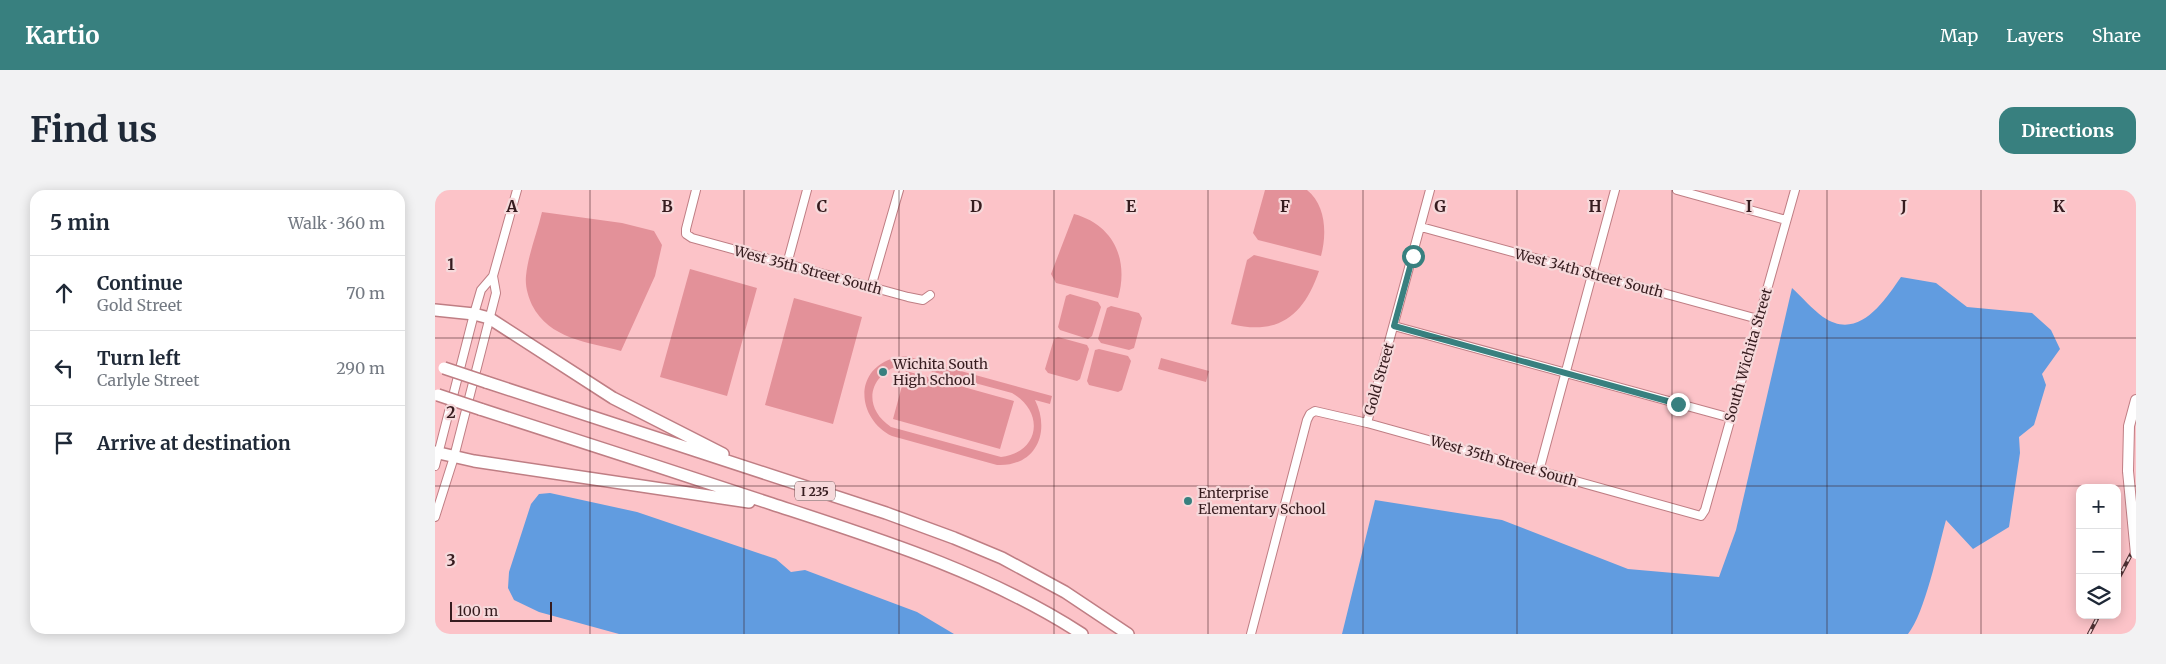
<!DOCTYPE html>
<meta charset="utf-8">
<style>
:root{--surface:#fff;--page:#f2f2f3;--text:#1f2937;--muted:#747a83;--line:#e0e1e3;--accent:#38807f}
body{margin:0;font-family:Merriweather,serif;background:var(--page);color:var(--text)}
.controls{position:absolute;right:15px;bottom:15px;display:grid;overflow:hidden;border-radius:10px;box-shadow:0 2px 12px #0003}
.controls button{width:45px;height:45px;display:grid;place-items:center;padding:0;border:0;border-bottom:1px solid var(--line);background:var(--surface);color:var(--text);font:25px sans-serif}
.scale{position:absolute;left:15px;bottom:12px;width:102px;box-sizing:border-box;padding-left:5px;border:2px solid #361c1f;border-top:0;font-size:14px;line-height:18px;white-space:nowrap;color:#361c1f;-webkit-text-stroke:4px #f6d9db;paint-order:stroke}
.stop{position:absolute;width:15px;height:15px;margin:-11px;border:4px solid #38807f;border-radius:50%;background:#fff}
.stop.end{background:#38807f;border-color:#fff;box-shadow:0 1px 5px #0008}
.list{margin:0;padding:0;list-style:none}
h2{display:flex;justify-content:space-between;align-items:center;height:65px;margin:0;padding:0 20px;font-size:21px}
h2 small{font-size:16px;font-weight:400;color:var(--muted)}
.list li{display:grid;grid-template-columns:32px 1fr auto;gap:15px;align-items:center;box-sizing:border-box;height:75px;padding:0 20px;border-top:1px solid var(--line)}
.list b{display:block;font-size:19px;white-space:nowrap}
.list p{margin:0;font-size:16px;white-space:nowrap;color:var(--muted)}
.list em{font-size:16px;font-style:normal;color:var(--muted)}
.icon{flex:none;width:28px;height:28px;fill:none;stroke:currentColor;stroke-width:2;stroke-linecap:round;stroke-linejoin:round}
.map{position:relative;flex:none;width:1701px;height:444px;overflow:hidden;border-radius:15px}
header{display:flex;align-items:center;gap:30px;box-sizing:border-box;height:70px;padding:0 25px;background:var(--accent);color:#fff}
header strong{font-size:24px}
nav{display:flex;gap:28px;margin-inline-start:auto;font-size:18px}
.intro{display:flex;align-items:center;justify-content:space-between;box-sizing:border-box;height:120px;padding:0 30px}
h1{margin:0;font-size:35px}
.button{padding:12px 22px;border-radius:15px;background:var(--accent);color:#fff;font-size:18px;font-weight:700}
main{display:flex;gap:30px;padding:0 30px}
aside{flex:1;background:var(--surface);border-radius:15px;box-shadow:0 2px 12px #0003}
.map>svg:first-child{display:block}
.green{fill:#e39199;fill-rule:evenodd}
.water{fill:#619ce0}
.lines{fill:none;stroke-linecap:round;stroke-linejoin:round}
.stream{stroke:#619ce0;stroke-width:2}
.minor-casing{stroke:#bf7e84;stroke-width:10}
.major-casing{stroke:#bf7e84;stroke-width:12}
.highway-casing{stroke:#bf7e84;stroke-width:14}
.minor{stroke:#fff;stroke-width:8}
.major{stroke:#fff;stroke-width:10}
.highway{stroke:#fff;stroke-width:11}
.rail-casing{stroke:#4f3134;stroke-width:4}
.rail{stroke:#f6d9db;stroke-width:2;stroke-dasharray:5.5;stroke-linecap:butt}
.major-bridge-casing{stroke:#bf7e84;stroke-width:12;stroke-linecap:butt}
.highway-bridge-casing{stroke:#bf7e84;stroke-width:14;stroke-linecap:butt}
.major-bridge{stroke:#fff;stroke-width:10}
.highway-bridge{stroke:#fff;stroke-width:11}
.route{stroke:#38807f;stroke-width:6}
.grid{fill:none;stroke:#361c1f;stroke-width:1;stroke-opacity:0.55}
.poi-dot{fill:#38807f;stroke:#f6d9db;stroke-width:2}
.labels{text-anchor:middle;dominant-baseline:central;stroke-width:4.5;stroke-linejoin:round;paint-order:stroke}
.shield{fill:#f6d9db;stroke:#705557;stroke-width:1}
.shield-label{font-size:12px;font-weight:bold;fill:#361c1f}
.street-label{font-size:14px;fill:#361c1f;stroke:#f6d9db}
.poi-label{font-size:14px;fill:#361c1f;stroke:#f6d9db;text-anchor:start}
.grid-label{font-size:16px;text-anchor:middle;font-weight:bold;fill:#361c1f;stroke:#f6d9db;stroke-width:4.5;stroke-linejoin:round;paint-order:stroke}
</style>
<header>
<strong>Kartio</strong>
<nav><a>Map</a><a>Layers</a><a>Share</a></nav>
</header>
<div class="intro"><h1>Find us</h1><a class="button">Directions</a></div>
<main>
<aside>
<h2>5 min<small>Walk · 360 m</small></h2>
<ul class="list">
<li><svg class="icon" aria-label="ahead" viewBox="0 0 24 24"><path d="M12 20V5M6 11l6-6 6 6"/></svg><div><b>Continue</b><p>Gold Street</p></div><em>70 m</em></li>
<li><svg class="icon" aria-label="left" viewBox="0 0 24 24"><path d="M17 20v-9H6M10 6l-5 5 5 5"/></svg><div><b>Turn left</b><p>Carlyle Street</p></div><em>290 m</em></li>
<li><svg class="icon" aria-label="arrive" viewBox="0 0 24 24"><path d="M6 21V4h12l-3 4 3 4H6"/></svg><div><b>Arrive at destination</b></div></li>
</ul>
</aside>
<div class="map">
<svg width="1701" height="444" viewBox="0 0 1701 444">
<rect width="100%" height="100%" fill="#fcc3c8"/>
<path class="green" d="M830 0H872C891 15 892 44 886 66L823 50 818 43Z
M107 22 187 33 219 41 227 55 220 86 186 161C153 152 114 149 97 115 93 106 90 96 91 86 93 65 102 43 107 22Z
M639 24C679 35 694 70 683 108L621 93 616 84Z
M819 65 884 81C869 125 844 146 796 134L812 70Z
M255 79 322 98 292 206 225 187Z
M635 104 663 112 666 117 657 146 653 149 625 140 623 137 631 106Z
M359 108 427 127 398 234 330 215Z
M676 116 704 123 707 128 699 158 694 160 666 153 663 149 672 118Z
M623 147 652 155 654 159 645 189 642 191 613 183 610 179 619 149Z
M664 159 693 166 696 171 687 200 683 202 654 195 652 191 660 160Z
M471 166 617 206 615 214 600 210C616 242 601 277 562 275L457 246C424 230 417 183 456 169 461 167 467 167 471 166ZM469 174 577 203C610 222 605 262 566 267L456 237C425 216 435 182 469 174Z
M726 168 774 181 771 192 723 179Z
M471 181 579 211 565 259 458 229Z"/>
<path class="water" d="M1466 87 1501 93 1532 117 1597 123 1616 140 1625 159 1607 184 1611 195 1599 235 1584 247 1585 263 1574 337 1538 359 1511 330C1503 359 1490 423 1473 444H907L940 310 1067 330 1193 379 1284 387 1301 340 1357 98C1367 107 1377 119 1388 127 1423 151 1448 113 1466 87Z
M115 303 202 322 341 369 356 382 370 380 482 422 519 444H184L104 422 79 410 73 398 74 382 96 314 104 304Z"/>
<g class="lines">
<path class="stream" d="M0 435 2 444"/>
<g class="minor-casing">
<path id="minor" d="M261 0 251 39V44L257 48 473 107 488 110 495 105
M1242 0 1351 30
M986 37 1323 129
M352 74 372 0
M436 97 464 0
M959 136 1296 228
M932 233 995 0
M0 276 39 124 46 100 58 86 82 0
M1104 281 1180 0
M0 327 19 267 61 103 58 86
M816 444 872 230 875 224 880 221 932 233 1266 326 1270 320 1360 0"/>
</g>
<g class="major-casing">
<path id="major" d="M1693 281 1694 236 1701 210"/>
</g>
<g class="highway-casing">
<path id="highway" d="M0 120 39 124 54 128 178 208 288 264
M51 192 451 323 519 348 567 368 630 402 693 444
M45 219C142 250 240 282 337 314 444 349 551 382 647 444
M0 262 39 271 314 312"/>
</g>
<use href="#minor" class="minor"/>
<use href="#major" class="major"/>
<use href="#highway" class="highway"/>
<g class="rail-casing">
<path id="rail" d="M1682 391 1701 355
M1654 444 1664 425"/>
</g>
<use href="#rail" class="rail"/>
<g class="major-bridge-casing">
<path id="major-bridge" d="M1693 281 1701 364"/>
</g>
<g class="highway-bridge-casing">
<path id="highway-bridge" d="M9 178 51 192
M3 205 45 219"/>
</g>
<use href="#major-bridge" class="major-bridge"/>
<use href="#highway-bridge" class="highway-bridge"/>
</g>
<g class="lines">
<path class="route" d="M978 66 959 136 1243 214"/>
</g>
<path class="grid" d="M155 0V444M309 0V444M464 0V444M619 0V444M773 0V444M928 0V444M1082 0V444M1237 0V444M1392 0V444M1546 0V444M0 148H1701M0 296H1701"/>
<g class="poi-dot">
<circle cx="448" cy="182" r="5"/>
<circle cx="753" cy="311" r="5"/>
</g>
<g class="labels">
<rect class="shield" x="360" y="291.5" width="40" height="19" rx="4"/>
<g class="shield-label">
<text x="380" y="301">I 235</text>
</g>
<g class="street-label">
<text transform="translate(373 80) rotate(15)">West 35th Street South</text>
<text transform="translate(1154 83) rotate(15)">West 34th Street South</text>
<text transform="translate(1313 165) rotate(-74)">South Wichita Street</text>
<text transform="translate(944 189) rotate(-74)">Gold Street</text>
<text transform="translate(1069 271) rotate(16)">West 35th Street South</text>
</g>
<g class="poi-label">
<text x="458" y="174">Wichita South<tspan x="458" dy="16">High School</tspan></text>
<text x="763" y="303">Enterprise<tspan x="763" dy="16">Elementary School</tspan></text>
</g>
</g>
<g class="grid-label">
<text x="77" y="22">A</text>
<text x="232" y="22">B</text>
<text x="387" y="22">C</text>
<text x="541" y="22">D</text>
<text x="696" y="22">E</text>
<text x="850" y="22">F</text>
<text x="1005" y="22">G</text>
<text x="1160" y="22">H</text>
<text x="1314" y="22">I</text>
<text x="1469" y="22">J</text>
<text x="1624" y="22">K</text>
<text x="16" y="80">1</text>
<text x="16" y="228">2</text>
<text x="16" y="376">3</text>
</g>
</svg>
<div class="controls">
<button>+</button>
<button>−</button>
<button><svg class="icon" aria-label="layers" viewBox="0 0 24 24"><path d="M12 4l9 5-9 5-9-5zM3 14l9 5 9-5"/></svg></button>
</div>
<div class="scale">100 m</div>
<div class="stop" style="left:978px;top:66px"></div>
<div class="stop end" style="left:1243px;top:214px"></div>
</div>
</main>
